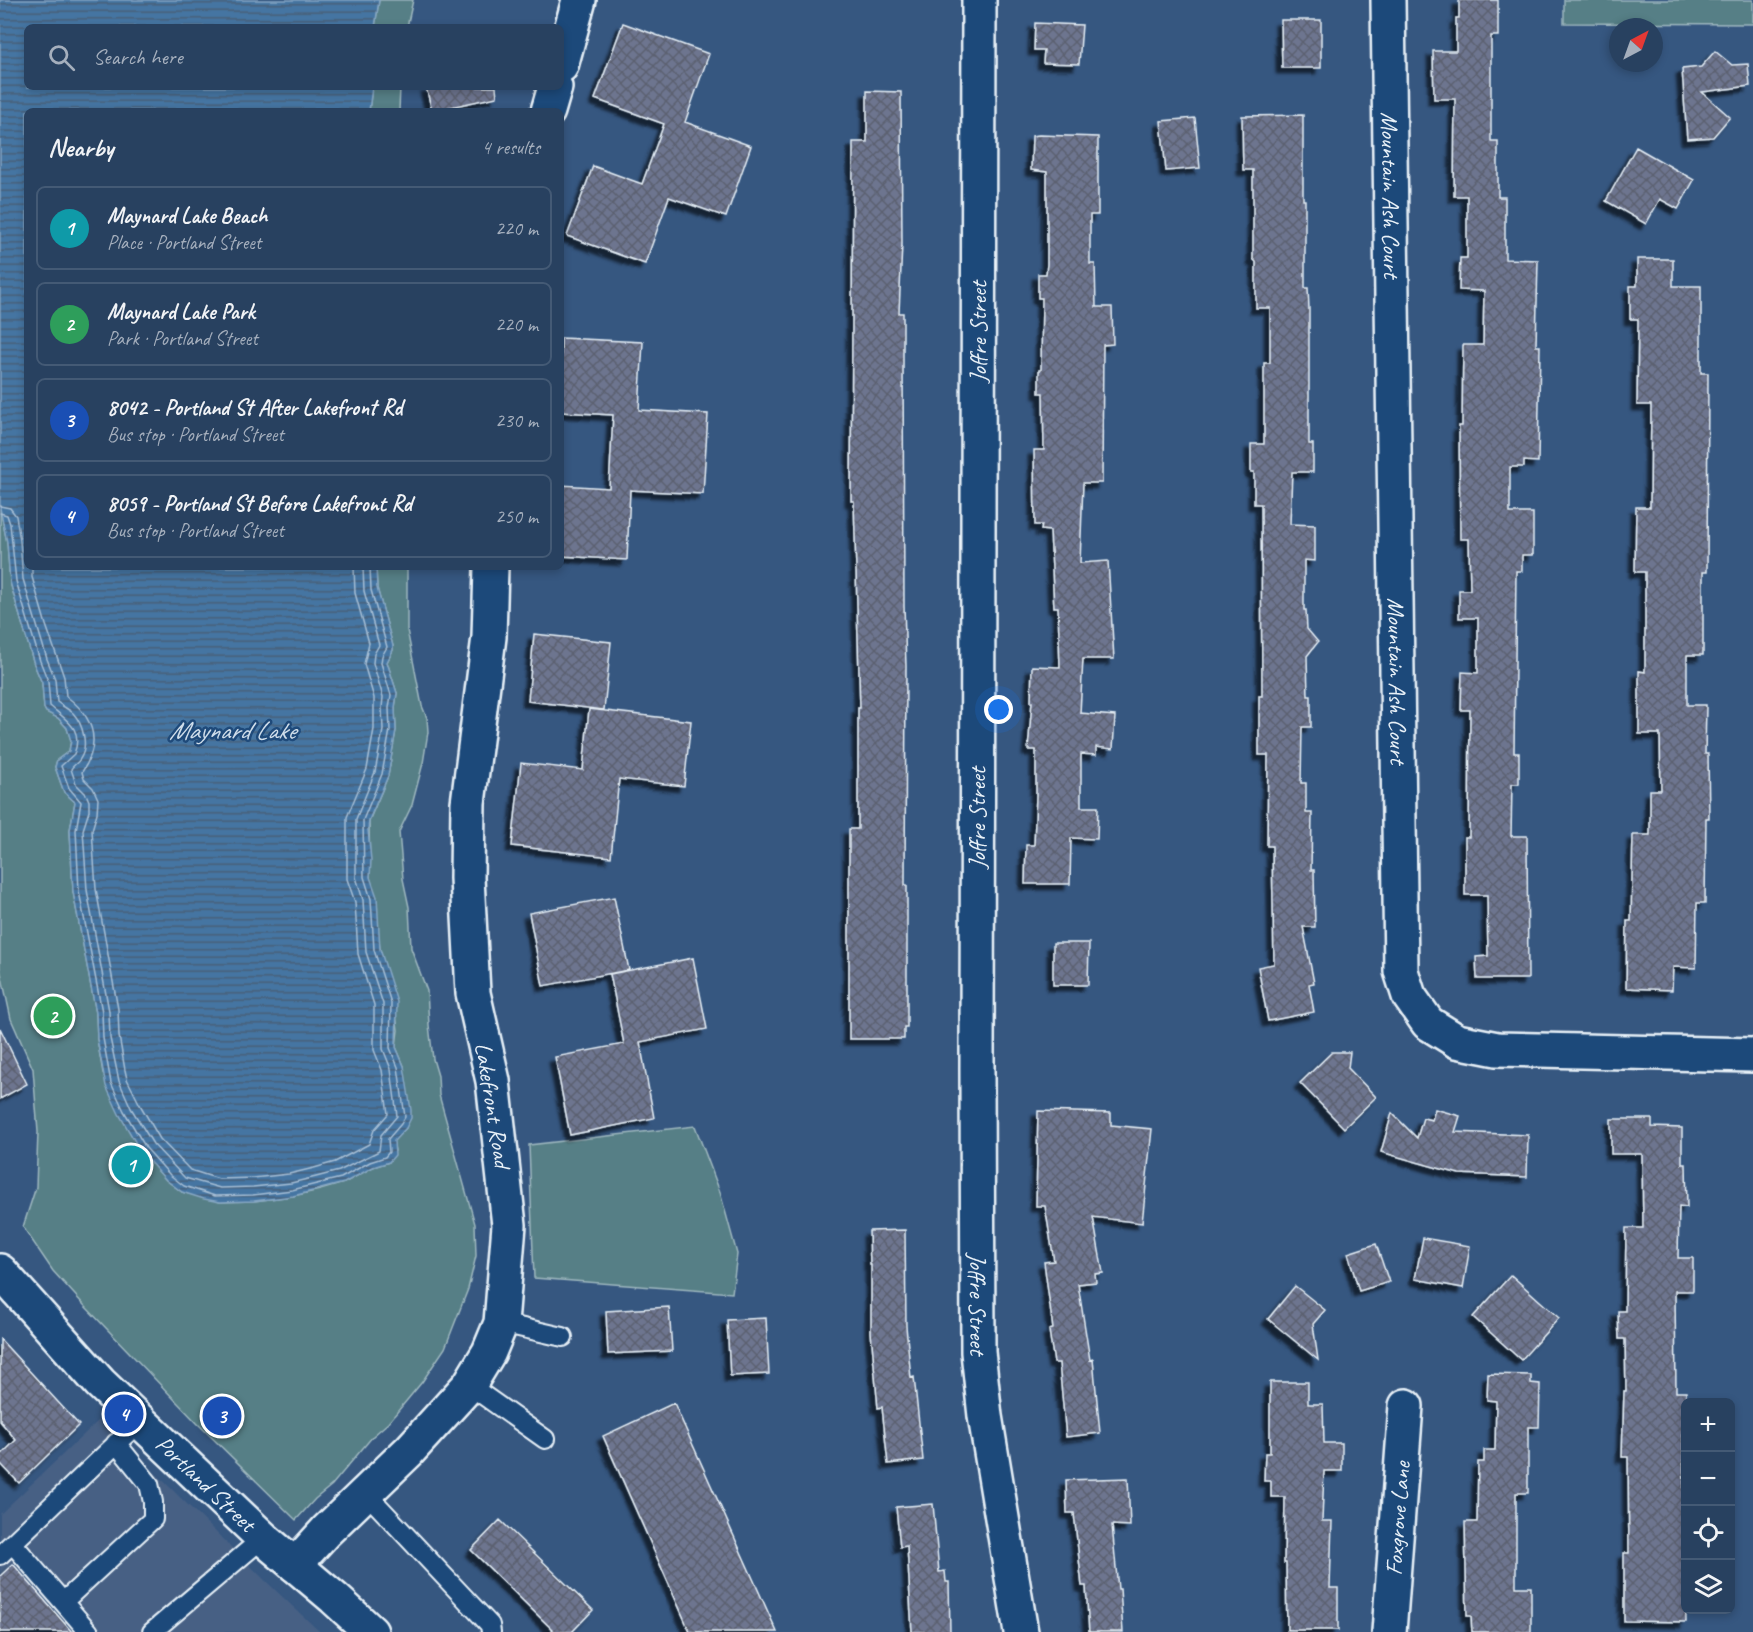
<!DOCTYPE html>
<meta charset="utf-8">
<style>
:root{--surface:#284160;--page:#304866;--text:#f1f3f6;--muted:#a5afbd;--line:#445a75;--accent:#ffd166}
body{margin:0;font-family:Caveat,sans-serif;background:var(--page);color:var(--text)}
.controls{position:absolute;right:18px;bottom:18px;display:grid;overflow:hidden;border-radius:9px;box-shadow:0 3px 9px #0003}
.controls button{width:54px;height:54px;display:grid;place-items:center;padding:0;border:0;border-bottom:2px solid var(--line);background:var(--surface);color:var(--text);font:30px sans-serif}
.compass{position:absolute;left:1609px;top:18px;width:54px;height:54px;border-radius:50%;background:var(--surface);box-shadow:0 3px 9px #0003;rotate:41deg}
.you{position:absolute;left:999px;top:710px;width:21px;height:21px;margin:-15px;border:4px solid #fff;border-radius:50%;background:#1a73e8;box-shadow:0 0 0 9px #1a73e833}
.badge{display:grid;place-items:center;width:39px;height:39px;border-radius:50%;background:var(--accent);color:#fff;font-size:20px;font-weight:700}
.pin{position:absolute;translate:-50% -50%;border:3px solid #fff;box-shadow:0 2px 6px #0006}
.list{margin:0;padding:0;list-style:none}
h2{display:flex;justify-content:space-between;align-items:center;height:78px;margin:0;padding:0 24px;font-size:26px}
h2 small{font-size:20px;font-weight:400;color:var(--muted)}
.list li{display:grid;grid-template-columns:39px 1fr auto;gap:18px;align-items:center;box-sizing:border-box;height:84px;margin:0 12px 12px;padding:0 12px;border:2px solid var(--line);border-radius:9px}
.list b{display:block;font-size:22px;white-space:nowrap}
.list p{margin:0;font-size:20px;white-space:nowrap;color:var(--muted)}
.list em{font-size:20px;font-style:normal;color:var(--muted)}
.icon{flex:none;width:33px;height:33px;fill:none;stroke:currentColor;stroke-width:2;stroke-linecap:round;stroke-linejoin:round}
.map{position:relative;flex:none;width:1753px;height:1632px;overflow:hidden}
.search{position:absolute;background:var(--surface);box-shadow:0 3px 9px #0003;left:24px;top:24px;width:540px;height:66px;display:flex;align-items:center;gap:15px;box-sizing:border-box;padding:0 21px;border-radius:9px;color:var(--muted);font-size:22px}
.panel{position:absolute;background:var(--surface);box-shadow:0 3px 9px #0003;left:24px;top:108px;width:540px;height:462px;border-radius:9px}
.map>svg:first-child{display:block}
.built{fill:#466084}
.park{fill:#567f86;stroke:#9fb8bf;stroke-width:1.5}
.water{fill:url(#water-rules);stroke:#86a7c4;stroke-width:1.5}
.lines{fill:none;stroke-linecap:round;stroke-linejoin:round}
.shore{stroke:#a7bfd6;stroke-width:1.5}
.building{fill:url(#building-cross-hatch);stroke:#e8f1f8;stroke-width:1.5;filter:url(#shadow)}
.service-casing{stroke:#e8f1f8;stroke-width:22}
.minor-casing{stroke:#e8f1f8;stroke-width:38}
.secondary-casing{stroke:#e8f1f8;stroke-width:38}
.service{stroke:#1f4a7a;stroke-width:18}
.minor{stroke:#1f4a7a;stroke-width:33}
.secondary{stroke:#1f4a7a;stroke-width:33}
.labels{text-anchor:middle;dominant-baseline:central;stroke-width:5;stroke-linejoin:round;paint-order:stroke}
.street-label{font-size:24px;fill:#e8f1f8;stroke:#1f4a7a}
.water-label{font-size:26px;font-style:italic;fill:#d0deeb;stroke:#1f4a7a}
</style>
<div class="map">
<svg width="1753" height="1632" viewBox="0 0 1753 1632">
<defs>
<pattern id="water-rules" width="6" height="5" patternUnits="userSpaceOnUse" patternTransform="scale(1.5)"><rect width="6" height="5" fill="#4575a2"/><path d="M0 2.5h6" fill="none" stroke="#465e76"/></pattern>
<pattern id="building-cross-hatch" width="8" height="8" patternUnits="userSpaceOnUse" patternTransform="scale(1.5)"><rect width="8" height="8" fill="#6d758f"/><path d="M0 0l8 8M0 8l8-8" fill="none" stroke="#5b6170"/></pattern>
<filter id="shadow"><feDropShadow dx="-5.5" dy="5.5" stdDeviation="1.5" flood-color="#0009"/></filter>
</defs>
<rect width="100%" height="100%" fill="#365780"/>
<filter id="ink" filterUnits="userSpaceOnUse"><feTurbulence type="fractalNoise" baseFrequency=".0167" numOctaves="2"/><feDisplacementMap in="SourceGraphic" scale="12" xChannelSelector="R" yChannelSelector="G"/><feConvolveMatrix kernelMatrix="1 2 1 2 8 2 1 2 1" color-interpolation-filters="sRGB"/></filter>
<g filter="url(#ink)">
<path class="built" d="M100 1419 271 1586 320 1632H0V1514Z"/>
<path class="park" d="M379 0H413L407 27H375Z
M1564 0H1753V24L1564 23Z
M372 87H400L399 111H369Z
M0 508 7 542 10 582 34 664 42 683 44 708 46 712 58 718 67 728 71 740 69 751 57 760 55 767 64 792 75 802 70 830 73 892 96 1013 97 1039 103 1073 133 1137 145 1156 166 1180 182 1192 220 1202 254 1201 293 1196 320 1190 344 1183 373 1167 389 1162 395 1151 393 1141 406 1128 404 1066 396 1047 398 1030 393 990 386 973 380 949 370 877 369 821 388 776 396 730 395 708 397 693 387 662 393 650V646L377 588 376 567H407V630L422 706 427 718 428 732 423 763 412 805 399 832 403 879 409 907 411 948 427 991 429 1025 433 1059 438 1076 439 1095 475 1224 476 1256 468 1289 445 1348 422 1382 388 1423 373 1436 332 1485 315 1499 296 1520 197 1423 84 1305 53 1271 23 1227 36 1187 38 1132 33 1069 11 1019 0 968Z
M695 1126 720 1192 737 1254 732 1293 534 1278 529 1145Z"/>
<path class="water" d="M0 0H379L375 27H27V87H372L369 111H27V567H376L377 588 393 646V650L387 662 397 693 395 708 396 730 388 776 369 820 368 830 371 860 370 877 377 897 380 949 397 1002 396 1047 404 1066 411 1110V1118L406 1128 394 1141 395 1155 389 1162 373 1167 344 1183 293 1196 254 1201 220 1202 204 1199 182 1192 166 1180 141 1152 119 1114 106 1086 97 1039 96 1013 73 892 70 830 75 802 64 792 55 767 57 760 69 751 71 741 67 728 58 718 46 712 44 708 42 683 34 664 10 582 7 542 0 508Z"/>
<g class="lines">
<path class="shore" d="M0 506 10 508 16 516 20 541 23 579 47 659 55 679 57 702C62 706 68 709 73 713 83 724 89 746 80 759 78 763 73 765 71 769L76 784 86 794 89 801V811L83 830 87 890 109 1011 110 1038 119 1081 131 1108 153 1144 185 1178 220 1188 253 1187 291 1183 316 1177 339 1171 379 1151 381 1135 397 1116 391 1069 383 1049V1004L366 952 363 900 356 877V819L375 772 383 730 382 708 383 697 373 663 374 654 379 645 364 591 363 567
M0 513 7 515 10 524 16 581 40 661 48 681 50 706C66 720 84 728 74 754L61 766 69 788 81 802 76 830 79 891 102 1012 103 1038 111 1083 124 1111 146 1148 170 1175 184 1186 215 1196 253 1195 292 1190 341 1178 370 1162 385 1157 389 1152 388 1139 401 1124 405 1117 398 1067 390 1048 391 1003 374 950 371 899 364 877 363 820 382 774 390 730 389 708 391 695 381 663 382 656 387 647 371 590 370 567
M32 567V577L46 625 64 677 66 696C94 717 102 742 82 772L84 779 93 788 98 799 97 813 92 830 96 889 118 1009 119 1036 125 1070 127 1079 139 1103 160 1139 190 1170 219 1179 253 1178 289 1174 314 1168 335 1162 369 1144 374 1130 388 1114 382 1070 374 1050V1005L358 954 355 902 347 879V817L367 769 374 729V698L364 664 369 643 355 593 354 567"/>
</g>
<path class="building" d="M1459 0H1498V36H1491V141H1498V197H1505V259L1538 260 1536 346H1540L1538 462 1524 461V467H1510V513H1533V555H1522V571H1516L1514 753H1519V784H1512L1511 836H1527L1528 979H1477L1476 957 1488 956 1487 895H1465V837H1469L1470 710H1461L1462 672 1478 673V618H1459V590H1470L1469 539H1460L1459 426H1462L1463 345H1483L1484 291 1459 290 1460 258H1467V196H1454L1455 99H1434L1433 51H1456V18H1459Z
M1281 20H1321V68H1282Z
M623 23 709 54 685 122 751 146 726 217 669 197 645 264 567 236 593 166 642 184 664 124 595 99Z
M1035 23 1082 25 1079 64 1043 63 1044 50H1034Z
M1715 51 1732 65 1748 64 1750 86 1702 92 1730 117 1713 137 1687 139 1682 69 1701 67Z
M426 87H496L497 97 432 111Z
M867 91 901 92 902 244 899 313H903V357L904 606 906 666 905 885H907V1027H904V1039H849V829H858V708H860L854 501H851L853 142H867Z
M1303 115V200H1305V288H1308L1309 309V444H1313V472H1292L1290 524 1315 525V561L1304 560V610H1306L1307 629 1318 642 1307 656 1308 696H1311V727H1302L1301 783H1306V813H1312L1311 870H1314L1315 927H1303L1314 983 1309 984 1314 1012 1268 1021 1258 967 1274 964 1272 846H1267L1268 755H1259V696H1262L1261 504H1254V472H1251V444H1264V363H1270V308H1256V262L1253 259V170H1243L1242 116Z
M1195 118 1200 168 1166 171 1161 121Z
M1039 135 1098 137V215H1090V264H1095L1096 307H1112L1113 344 1103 345 1102 483H1083L1080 563 1108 561 1114 659H1083L1080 713 1115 716 1113 749 1096 747V755L1081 754V807H1098L1097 839 1071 838 1070 884H1025L1026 845H1034L1036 796V750H1028L1032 702H1031L1032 666 1060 667 1058 607H1054L1050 531 1041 530 1042 525H1035L1034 450H1044L1043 393H1039V370H1041L1042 298H1038V274H1046L1047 264V172L1031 170 1032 136Z
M1636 147 1694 180 1678 209 1660 199 1646 224 1606 201Z
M1637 259H1673V286H1701V373H1708L1707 572H1703V655H1687V705H1706L1705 754H1708L1709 818H1706L1705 903H1697L1696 968 1673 967 1672 990 1626 988 1627 921H1631L1633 835H1650V790H1661L1660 734H1639V671L1645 672V572H1635L1636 507H1650L1651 405H1637L1638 319H1630V286H1637Z
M561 338 643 342 639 410 708 414 703 494 630 490 627 560 561 556V485L609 488 613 415 561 412Z
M534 634 611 642 604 710 528 701Z
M589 709 691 721 684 786 619 779 611 857 512 846 521 763 583 770Z
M614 897 629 970 543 986 529 913Z
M1053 943H1089L1088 985H1053Z
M693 958 707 1029 640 1042 654 1118 570 1135 555 1057 624 1044 610 974Z
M0 1028 27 1084 0 1099Z
M1332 1052H1350L1348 1068 1376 1097 1344 1128 1300 1083Z
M1435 1109 1460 1116 1455 1132 1528 1135 1527 1177 1459 1174 1381 1152 1392 1113 1417 1138 1423 1118 1432 1120Z
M1038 1111 1111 1113V1125L1152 1129 1142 1223 1093 1217 1103 1273 1095 1274 1096 1282 1078 1284 1090 1360 1093 1359 1100 1433 1066 1437 1059 1363H1054L1049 1330 1053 1329 1044 1262 1054 1261 1045 1206H1036Z
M1611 1119H1652V1127L1682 1128V1164H1686L1687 1207 1679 1206 1678 1258H1693V1291H1675L1676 1392H1686V1434H1683L1686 1622 1624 1621V1553H1629L1628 1457H1622L1624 1391H1626L1625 1339H1619L1618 1311H1625L1626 1228H1643L1642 1154H1611Z
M905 1230 906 1326 911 1378 914 1377 923 1460 888 1464 882 1407 878 1408 871 1332V1265H870L869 1231Z
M1423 1238 1470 1246 1463 1288 1415 1279Z
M1376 1244 1389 1282 1359 1291 1348 1253Z
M1511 1275 1559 1318 1521 1360 1473 1317Z
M1295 1286 1325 1310 1313 1324 1318 1360 1268 1319Z
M669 1307 672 1351 608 1354 606 1311Z
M766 1318 769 1374 730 1376 727 1320Z
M0 1339 79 1425 19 1483 0 1463V1456L16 1440 0 1421Z
M1488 1374 1531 1375V1383L1540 1384 1539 1427H1528V1493H1516V1587H1531V1632H1472L1471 1616H1467L1465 1522H1477L1478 1462H1484V1450H1495L1496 1401 1487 1400Z
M1270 1382H1308V1404H1323L1324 1443H1342V1471H1324L1322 1521H1332L1330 1588H1338V1630H1287L1286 1563H1284L1285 1497H1271V1481H1264L1265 1453H1270Z
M674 1403 777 1632H690L603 1436Z
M1128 1478 1130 1526 1112 1525 1118 1589H1120L1123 1632H1089L1086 1586H1082L1074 1513H1067L1066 1480Z
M933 1504 939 1572 945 1571 946 1582H949L950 1632H912L907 1546 900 1547 896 1507Z
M500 1520 593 1610 572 1632H555L471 1550Z
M13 1564 72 1632H0V1576Z"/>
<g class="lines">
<g class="service-casing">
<path id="service" d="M501 1323 563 1337
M469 1385 545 1439
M366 1493 490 1625 491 1632
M13 1544 89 1632
M0 1555 140 1421
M63 1602 153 1519V1502L149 1484 116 1443
M152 1632 263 1538"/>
</g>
<g class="minor-casing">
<g id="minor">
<path id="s1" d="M979 0 977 1070 978 1352 985 1416 1021 1632"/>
<path id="s2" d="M1388 0 1401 971 1409 996 1428 1023 1457 1041 1497 1049 1753 1055"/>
<path d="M561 66 579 0"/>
<path d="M548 111 555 87"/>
<path d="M295 1565 326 1531 409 1451 469 1385 489 1352 501 1323 509 1225 493 1081 473 993 467 878 468 803 489 637 491 567"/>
<path id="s3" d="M1389 1632 1406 1406"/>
</g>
</g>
<g class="secondary-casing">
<g id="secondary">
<path id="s4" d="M0 1271 100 1383 263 1538 334 1598 371 1632"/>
</g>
</g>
<use href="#service" class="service"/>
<use href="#minor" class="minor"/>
<use href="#secondary" class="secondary"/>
</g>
</g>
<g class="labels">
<g class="street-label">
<text stroke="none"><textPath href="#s2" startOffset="195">Mountain Ash Court</textPath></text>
<text transform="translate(978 332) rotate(-90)">Joffre Street</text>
<text stroke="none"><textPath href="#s2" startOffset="681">Mountain Ash Court</textPath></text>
<text transform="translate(977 818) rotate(-90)">Joffre Street</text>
<text transform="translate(493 1105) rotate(81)">Lakefront Road</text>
<text stroke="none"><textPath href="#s1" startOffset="1304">Joffre Street</textPath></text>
<text stroke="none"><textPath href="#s4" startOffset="296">Portland Street</textPath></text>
<text stroke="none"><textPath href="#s3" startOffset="114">Foxgrove Lane</textPath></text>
</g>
<g class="water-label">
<text x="232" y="730">Maynard Lake</text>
</g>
</g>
</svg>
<div class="controls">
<button>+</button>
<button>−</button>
<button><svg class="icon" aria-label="locate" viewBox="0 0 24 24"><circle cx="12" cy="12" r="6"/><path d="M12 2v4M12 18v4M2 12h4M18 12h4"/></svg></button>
<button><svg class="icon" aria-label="layers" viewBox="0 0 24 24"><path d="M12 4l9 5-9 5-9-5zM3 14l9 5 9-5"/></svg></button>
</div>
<svg class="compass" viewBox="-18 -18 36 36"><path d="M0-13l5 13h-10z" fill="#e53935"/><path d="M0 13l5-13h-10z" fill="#a5afbd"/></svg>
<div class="you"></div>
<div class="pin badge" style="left:131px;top:1165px;background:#0f9aa8">1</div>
<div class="pin badge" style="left:53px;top:1016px;background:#2e9e5b">2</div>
<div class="pin badge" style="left:222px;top:1416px;background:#1a4fb4">3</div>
<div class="pin badge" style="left:124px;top:1414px;background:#1a4fb4">4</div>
<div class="search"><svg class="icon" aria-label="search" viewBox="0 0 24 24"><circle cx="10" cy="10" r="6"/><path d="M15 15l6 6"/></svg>Search here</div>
<section class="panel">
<h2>Nearby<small>4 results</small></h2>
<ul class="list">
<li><span class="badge" style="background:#0f9aa8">1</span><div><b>Maynard Lake Beach</b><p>Place · Portland Street</p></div><em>220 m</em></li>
<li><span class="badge" style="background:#2e9e5b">2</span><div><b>Maynard Lake Park</b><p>Park · Portland Street</p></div><em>220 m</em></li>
<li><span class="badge" style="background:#1a4fb4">3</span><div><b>8042 - Portland St After Lakefront Rd</b><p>Bus stop · Portland Street</p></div><em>230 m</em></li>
<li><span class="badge" style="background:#1a4fb4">4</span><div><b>8059 - Portland St Before Lakefront Rd</b><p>Bus stop · Portland Street</p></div><em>250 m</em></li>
</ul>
</section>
</div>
